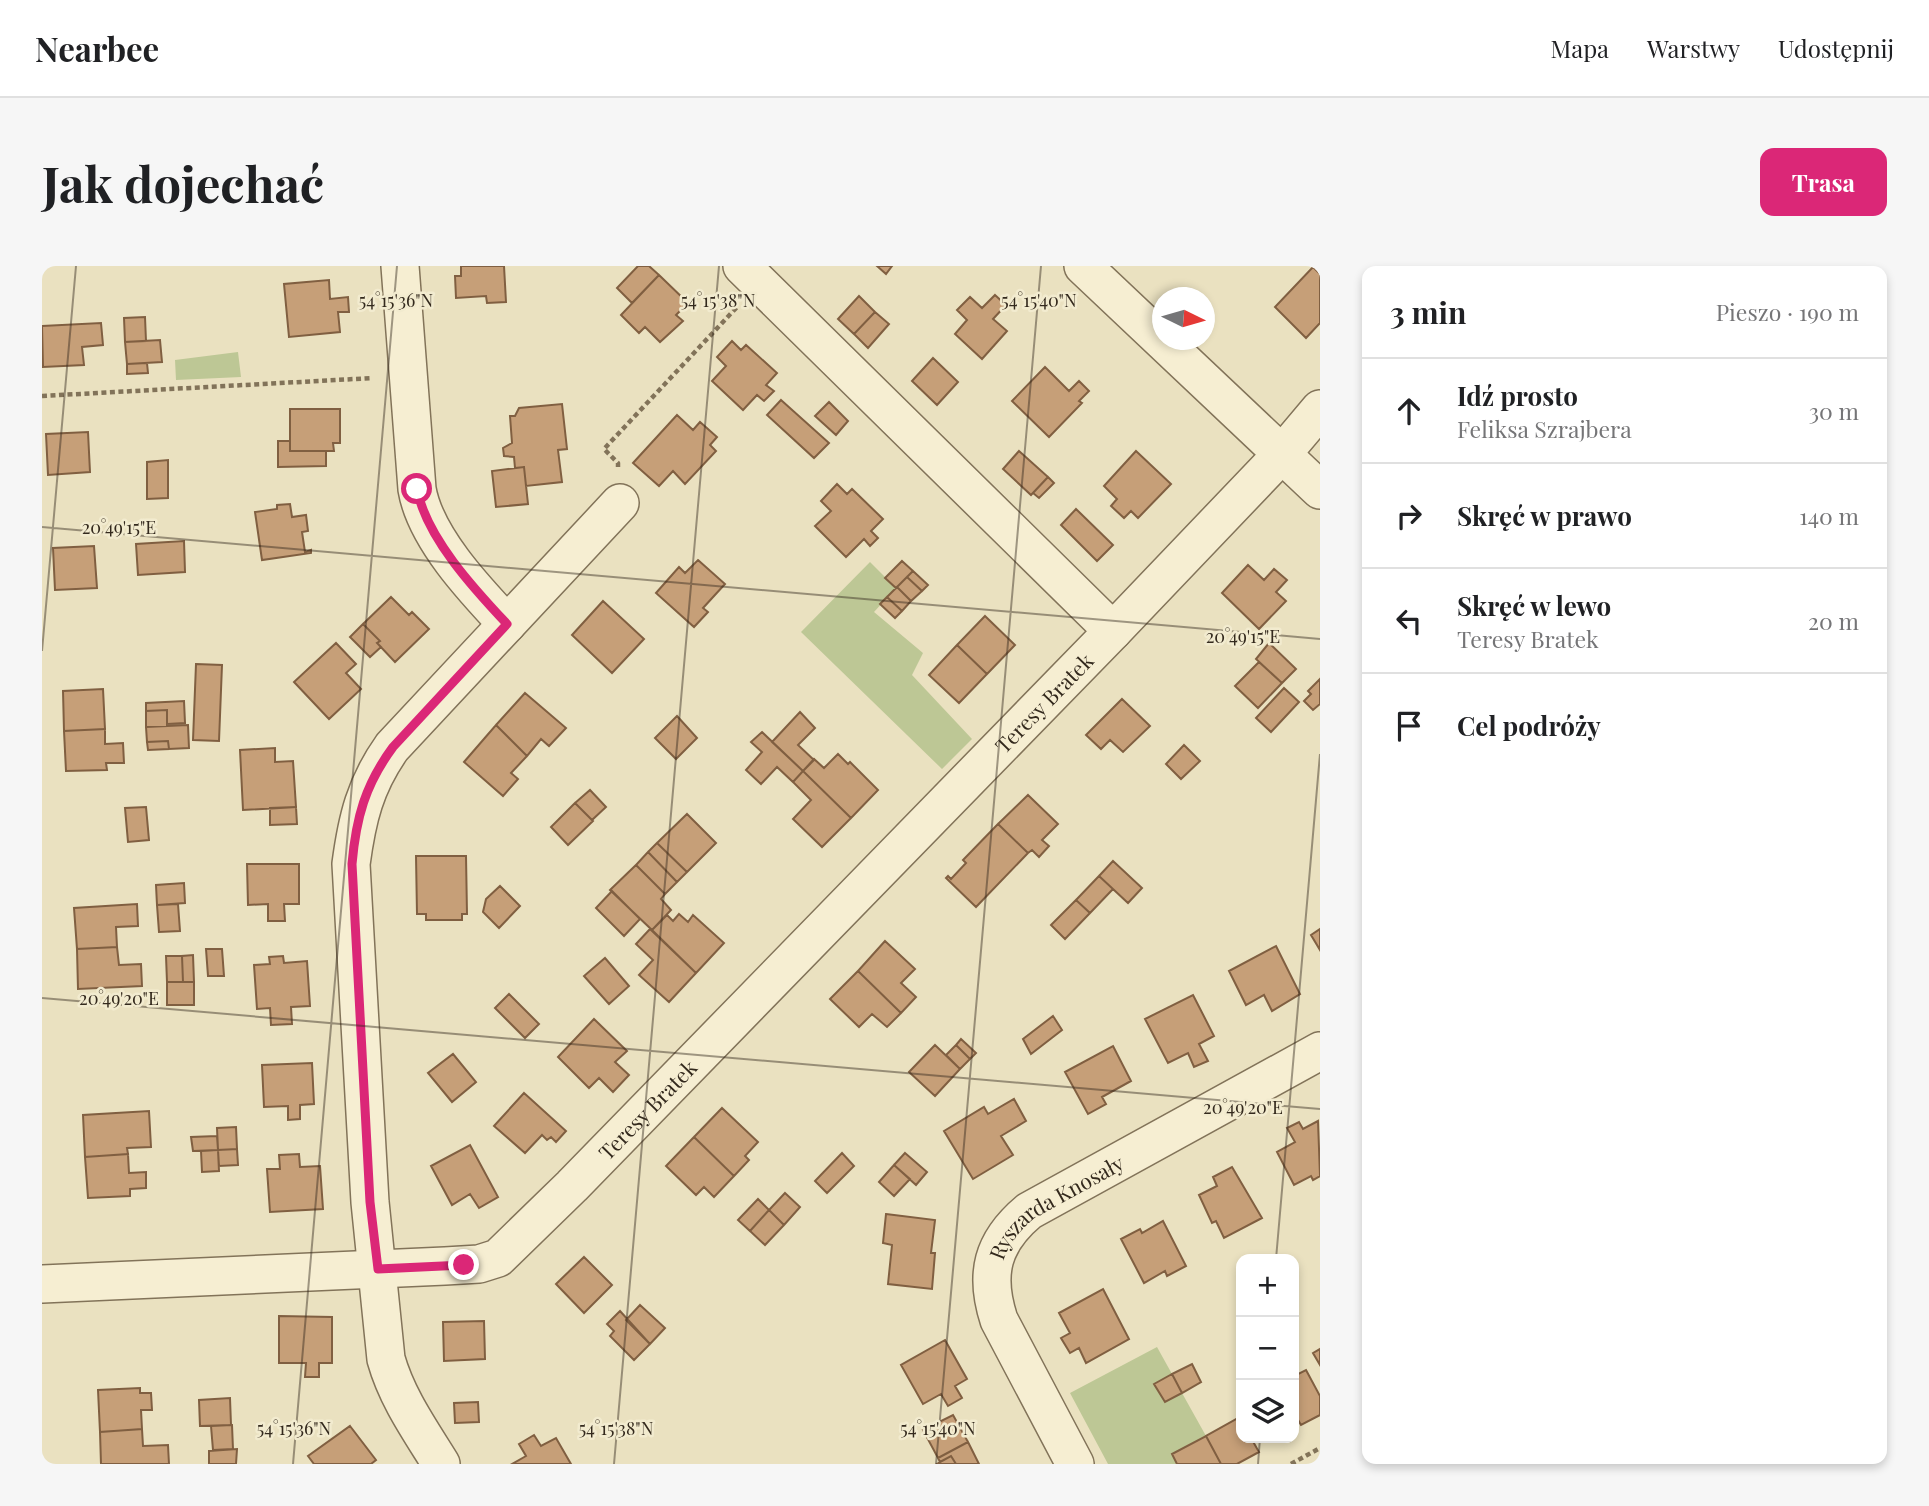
<!DOCTYPE html>
<html lang="pl">
<meta charset="utf-8">
<style>
:root{--surface:#fff;--page:#f6f6f6;--text:#202124;--muted:#757577;--line:#e0e0e0;--accent:#db2777}
body{margin:0;font-family:"Playfair Display",serif;background:var(--page);color:var(--text)}
.controls{position:absolute;right:21px;bottom:21px;display:grid;overflow:hidden;border-radius:14px;box-shadow:0 4px 10px #0003}
.controls button{width:63px;height:63px;display:grid;place-items:center;padding:0;border:0;border-bottom:2px solid var(--line);background:var(--surface);color:var(--text);font:35px sans-serif}
.compass{position:absolute;left:1110px;top:21px;width:63px;height:63px;border-radius:50%;background:var(--surface);box-shadow:0 4px 10px #0003;rotate:95deg}
.stop{position:absolute;width:21px;height:21px;margin:-16px;border:5px solid #db2777;border-radius:50%;background:#fff}
.stop.end{background:#db2777;border-color:#fff;box-shadow:0 2px 7px #0008}
.list{margin:0;padding:0;list-style:none}
h2{display:flex;justify-content:space-between;align-items:center;height:91px;margin:0;padding:0 28px;font-size:30px}
h2 small{font-size:23px;font-weight:400;color:var(--muted)}
.list li{display:grid;grid-template-columns:46px 1fr auto;gap:21px;align-items:center;box-sizing:border-box;height:105px;padding:0 28px;border-top:2px solid var(--line)}
.list b{display:block;font-size:26px;white-space:nowrap}
.list p{margin:0;font-size:23px;white-space:nowrap;color:var(--muted)}
.list em{font-size:23px;font-style:normal;color:var(--muted)}
.icon{flex:none;width:38px;height:38px;fill:none;stroke:currentColor;stroke-width:2;stroke-linecap:round;stroke-linejoin:round}
.map{position:relative;flex:none;width:1278px;height:1198px;overflow:hidden;border-radius:14px}
header{display:flex;align-items:center;gap:42px;box-sizing:border-box;height:98px;padding:0 35px;background:var(--surface);border-bottom:2px solid var(--line)}
header strong{font-size:33px}
nav{display:flex;gap:38px;margin-inline-start:auto;font-size:24px}
.intro{display:flex;align-items:center;justify-content:space-between;box-sizing:border-box;height:168px;padding:0 42px}
h1{margin:0;font-size:49px}
.button{padding:18px 32px;border-radius:14px;background:var(--accent);color:#fff;font-size:24px;font-weight:700}
main{display:flex;gap:42px;padding:0 42px}
aside{flex:1;background:var(--surface);border-radius:14px;box-shadow:0 4px 10px #0003}
.map>svg:first-child{display:block}
.green{fill:#bdc795}
.building{fill:#c69f78;stroke:#805f41;stroke-width:2}
.lines{fill:none;stroke-linecap:round;stroke-linejoin:round}
.minor-casing{stroke:#827359;stroke-width:40}
.path{stroke:#827359;stroke-width:4.5;stroke-dasharray:5 3.5;stroke-linecap:butt}
.minor{stroke:#f6eed2;stroke-width:37}
.route{stroke:#db2777;stroke-width:9}
.ticks{fill:none;stroke:#33291d;stroke-width:2;stroke-opacity:0.45}
.labels{text-anchor:middle;dominant-baseline:central;stroke-width:5;stroke-linejoin:round;paint-order:stroke}
.street-label{font-size:21px;fill:#33291d;stroke:#f2ebcf}
.ticks-label{font-size:18px;text-anchor:middle;fill:#33291d;stroke:#f2ebcf;stroke-width:5;stroke-linejoin:round;paint-order:stroke}
</style>
<header>
<strong>Nearbee</strong>
<nav><a>Mapa</a><a>Warstwy</a><a>Udostępnij</a></nav>
</header>
<div class="intro"><h1>Jak dojechać</h1><a class="button">Trasa</a></div>
<main>
<div class="map">
<svg width="1278" height="1198" viewBox="0 0 1278 1198">
<rect width="100%" height="100%" fill="#eae1c0"/>
<path class="green" d="M196 86 199 111 134 114 133 94Z
M828 296 854 322 832 346 881 387 870 409 930 473 900 503 759 366Z
M1115 1081 1130 1108 1113 1119 1123 1136 1140 1127 1164 1170 1130 1188 1135 1198H1066L1028 1127Z"/>
<path class="building" d="M419 0H462L464 36 445 37 444 30 414 32 413 10H419Z
M596 0H607L617 9 590 37 575 22Z
M835 0H850L844 8Z
M1271 1 1278 8V57L1264 72 1233 41Z
M617 9 646 37 634 49 641 55 618 76 603 61 597 67 579 49Z
M287 14 288 33 306 31 307 46H296L298 66 247 71 242 18Z
M953 29 964 39 951 53 965 65 940 93 913 68 925 54 915 44 928 31 940 42Z
M817 30 833 46 812 68 796 53Z
M833 46 847 58 826 82 812 68Z
M103 51 104 75 83 76 82 52Z
M59 57 61 79 40 81 42 99 1 101 0 60Z
M118 74 120 96 85 98 83 76Z
M690 75 699 84 704 79 735 107 724 119 732 125 722 135 715 129 701 144 670 115 684 100 675 91Z
M891 92 916 116 895 139 870 115Z
M105 97 106 107 85 108V98Z
M1003 101 1027 125 1037 115 1047 125 1037 135 1040 137 1007 171 970 135Z
M739 134 787 177 772 192 725 149Z
M787 136 806 155 794 169 773 150Z
M520 138 525 183 516 184 520 216 484 220 482 201 473 202 472 191 462 190 461 182 470 177 468 150H473L477 142Z
M248 143H298V177H291L292 185H248Z
M635 149 651 164 658 156 675 171 668 179 674 185 643 218 631 205 617 220 591 197Z
M46 166 48 206 6 209 4 168Z
M236 175H248V185H284V200L236 201Z
M977 185 1006 211 989 229 961 203Z
M1094 185 1129 218 1096 252 1089 245 1082 252 1069 240 1075 233 1062 220Z
M126 194V232L105 233V196Z
M482 201 486 238 454 241 450 205Z
M1006 211 1012 217 997 232 991 227Z
M795 218 805 228 810 223 841 253 829 265 836 272 828 280 822 273 804 291 773 260 789 245 779 235Z
M248 238 250 251 264 249 266 265 260 266 263 286 269 284V287L220 294 213 246 235 243V239Z
M1034 243 1071 279 1055 295 1019 259Z
M142 275 143 306 96 309 94 278Z
M52 280 55 322 13 324 11 282Z
M656 294 683 318 661 342 666 346 652 361 614 327 637 301 643 307Z
M860 295 871 305 854 322 843 312Z
M1206 299 1222 314 1232 303 1245 314 1234 326 1244 335 1217 363 1180 327Z
M871 305 886 319 880 325 865 311Z
M865 311 880 325 869 335 855 321Z
M855 321 869 335 860 345 845 331Z
M349 331 367 349 370 346 387 363 353 396 335 377 338 375 321 358Z
M845 331 860 345 853 352 838 338Z
M561 335 602 373 570 407 530 369Z
M943 350 973 379 945 408 915 379Z
M321 358 338 375 335 377 339 381 328 391 308 371Z
M294 377 314 398 304 407 319 423 287 453 252 416Z
M1227 377 1254 403 1240 417 1214 393Z
M915 379 945 408 917 437 887 409Z
M1217 396 1240 417 1216 442 1193 420Z
M154 398 180 399 177 475 151 474Z
M1278 413V438L1271 444 1262 435 1269 428 1266 425Z
M1242 422 1257 436 1229 466 1214 452Z
M61 423 63 463 22 465 21 425Z
M483 427 524 462 507 480 499 473 485 490 454 459Z
M1080 433 1108 460 1081 486 1068 474 1059 483 1044 469Z
M142 435 143 457 125 458V444L104 445V437Z
M125 444V460L104 461V445Z
M758 446 773 462 756 479 772 494 761 505 730 476Z
M635 450 655 472 634 493 613 472Z
M146 459 147 482 127 483 126 475 105 476 104 461Z
M454 459 485 490 469 507 476 513 461 530 422 496Z
M63 463V478L81 477 82 497H64L65 504 24 505 22 465Z
M720 466 761 505 751 516 735 501 719 518 704 504 720 486 709 476Z
M126 475 127 483 106 484 105 476Z
M1142 479 1158 495 1139 513 1124 498Z
M233 482V496L251 495 254 541 201 544 198 484Z
M796 488 806 498 808 496 836 524 809 552 761 505 772 493 782 502Z
M761 505 809 552 780 581 751 553 769 534 751 516Z
M548 524 564 541 550 554 533 537Z
M986 529 1016 558 1000 574 1007 580 997 591 990 584 986 587 956 558Z
M533 537 551 555 526 579 509 561Z
M104 541 107 574 86 576 83 542Z
M254 541 255 558 228 559V542Z
M645 548 674 577 645 606 615 577Z
M956 558 986 587 934 641 904 612 906 610 909 613 924 597 921 594Z
M615 577 645 606 635 616 606 586Z
M606 586 635 616 623 628 594 599Z
M374 590H424L425 648H420V654H384V648H375Z
M1071 595 1100 622 1086 637 1057 610Z
M205 598H257V638H242L243 655H226V638L206 639Z
M594 599 623 628 619 633 629 644 610 664 568 624Z
M1057 610 1071 623 1048 647 1034 634Z
M142 617 143 637 115 639 114 619Z
M458 620 478 640 457 662 441 646 444 633Z
M570 625 598 653 582 670 554 642Z
M1034 634 1048 647 1023 673 1009 659Z
M95 638 96 660 74 661 75 681 35 683 32 642Z
M136 638 138 665 117 666 115 639Z
M637 648 646 656 651 649 682 677 654 707 610 664 625 649 631 655Z
M608 663 654 707 627 736 597 709 611 694 594 678Z
M1278 663V684L1269 669Z
M843 675 873 703 859 717 874 731 859 747 816 705Z
M1234 680 1258 728 1230 745 1222 729 1204 739 1187 705Z
M75 681 77 699 99 698 100 720 36 723 35 683Z
M164 683H180L182 710H166Z
M151 689 152 716H141L140 690Z
M124 690H140L141 716H125Z
M241 690 242 697 265 695 268 740 249 741 250 758 229 759 228 742 215 743 212 699 228 698 227 691Z
M563 692 587 720 567 738 542 710Z
M816 705 859 747 845 761 830 748 817 761 788 733Z
M125 716H152V739H125Z
M467 728 497 758 483 772 453 742Z
M1151 729 1172 770 1157 778 1166 795 1152 801 1146 787 1126 797 1103 753Z
M1011 750 1020 764 989 788 981 773Z
M552 753 585 785 573 796 587 809 571 826 557 812 547 822 516 791Z
M919 773 934 787 928 793 914 779Z
M893 779 918 803 893 830 867 806Z
M914 779 928 793 918 803 904 789Z
M1071 780 1089 815 1060 831 1064 838 1046 848 1023 806Z
M411 788 434 816 410 836 386 807Z
M270 797 272 838 258 839V853L246 854V840L222 841 220 799Z
M482 827 524 865 514 876 509 871 505 874 500 869 483 887 452 860Z
M972 833 984 855 959 870 971 889 931 913 902 865 942 841 946 848Z
M680 842 716 876 703 890 707 894 692 910 652 871Z
M107 845 109 881 85 882 86 888 43 891 41 849Z
M1276 855 1278 910 1271 914 1269 910 1252 919 1235 886 1253 876 1245 862 1257 856 1261 863Z
M194 861 195 883 176 884 175 862Z
M175 870 176 884 151 885 149 871Z
M652 871 692 910 672 931 662 921 654 929 624 900Z
M428 879 456 931 437 942 428 928 410 939 389 900Z
M195 883 196 899 177 900 176 884Z
M176 884 177 905 160 906 159 885Z
M800 887 812 900 785 927 773 915Z
M863 887 885 906 874 919 852 899Z
M86 888 87 907 104 906V922L88 923V930L46 932 43 891Z
M257 888 258 901 278 900 281 943 228 946 225 903H238L237 889Z
M852 899 868 913 852 930 837 916Z
M1190 901 1220 952 1182 972 1174 955 1170 957 1157 929 1175 920 1171 911Z
M743 927 758 941 742 959 727 944Z
M716 933 727 944 708 965 696 954Z
M727 944 742 959 723 979 708 965Z
M844 948 893 954 889 987H893L890 1023 846 1018 850 979 841 977Z
M1121 955 1144 1000 1125 1010 1123 1005 1102 1017 1079 973 1098 963 1100 967Z
M542 991 570 1019 542 1047 514 1018Z
M1061 1023 1087 1073 1044 1097 1037 1082 1028 1087 1019 1072 1028 1067 1017 1047Z
M598 1039 623 1062 608 1078 584 1054Z
M578 1045 608 1078 592 1094 568 1070 572 1065 565 1058Z
M237 1050 290 1051V1097H277V1111H263L264 1097H237Z
M442 1055 443 1093 402 1095 401 1056Z
M903 1074 925 1113 913 1120 920 1132 906 1140 899 1128 881 1138 859 1099Z
M1278 1083V1099L1271 1087Z
M1150 1098 1159 1116 1140 1127 1130 1108Z
M1264 1104 1278 1130V1149L1259 1159 1252 1147V1110Z
M1130 1108 1140 1127 1123 1136 1112 1118Z
M98 1122V1127H109L110 1144H99L100 1163 58 1166 56 1124Z
M188 1132 189 1159 158 1160 157 1134Z
M436 1136 437 1156 413 1157 412 1137Z
M911 1149 926 1176 896 1192 881 1164Z
M1198 1151 1199 1172H1209L1217 1186 1195 1198H1179L1164 1170Z
M190 1159 191 1183 171 1184 169 1160Z
M308 1160 334 1194 329 1198H272L266 1190Z
M100 1163 101 1180 126 1179 127 1198H59L58 1166Z
M492 1169 499 1180 514 1172 529 1198H470L484 1190 477 1178Z
M1164 1170 1179 1198H1135L1130 1188Z
M926 1176 937 1198H914L909 1190 898 1196 896 1192Z
M195 1183 194 1198H167V1185Z
M909 1190 914 1198H895L898 1196Z"/>
<g class="lines">
<g class="minor-casing">
<g id="minor">
<path d="M358 0 375 223C383 271 432 323 465 358"/>
<path d="M700 0 1071 365"/>
<path d="M1041 0 1278 224"/>
<path id="s1" d="M0 1018 403 1000 437 998 456 992 530 920 1071 365 1240 188 1278 143"/>
<path d="M399 1198C378 1164 355 1132 344 1093L328 936 309 598C315 553 323 519 350 481L578 237"/>
<path id="s2" d="M1033 1198 957 1054C942 1008 950 976 987 945L1278 785"/>
</g>
</g>
<path class="path" d="M0 130 331 112
M576 201V197L562 183 695 41
M1249 1198 1278 1182"/>
<use href="#minor" class="minor"/>
</g>
<g class="lines">
<path class="route" d="M375 223C384 271 432 323 465 358L351 481C323 519 314 552 310 598L328 936 336 1003 422 999"/>
</g>
<path class="ticks" d="M0 261 1278 373M0 385 34 0M0 732 1278 843M1234 993 1278 488M251 1198 355 0M572 1198 677 0M894 1198 999 0M1216 1198 1218 1172"/>
<g class="labels">
<g class="street-label">
<text stroke="none"><textPath href="#s1" startOffset="1236">Teresy Bratek</textPath></text>
<text stroke="none"><textPath href="#s1" startOffset="668">Teresy Bratek</textPath></text>
<text stroke="none"><textPath href="#s2" startOffset="308">Ryszarda Knosały</textPath></text>
</g>
</g>
<g class="ticks-label">
<text x="354" y="41">54°15'36"N</text>
<text x="676" y="41">54°15'38"N</text>
<text x="997" y="41">54°15'40"N</text>
<text x="77" y="268">20°49'15"E</text>
<text x="1201" y="377">20°49'15"E</text>
<text x="77" y="739">20°49'20"E</text>
<text x="1201" y="848">20°49'20"E</text>
<text x="252" y="1169">54°15'36"N</text>
<text x="574" y="1169">54°15'38"N</text>
<text x="896" y="1169">54°15'40"N</text>
</g>
</svg>
<div class="controls">
<button>+</button>
<button>−</button>
<button><svg class="icon" aria-label="layers" viewBox="0 0 24 24"><path d="M12 4l9 5-9 5-9-5zM3 14l9 5 9-5"/></svg></button>
</div>
<svg class="compass" viewBox="-18 -18 36 36"><path d="M0-13l5 13h-10z" fill="#e53935"/><path d="M0 13l5-13h-10z" fill="#757577"/></svg>
<div class="stop" style="left:375px;top:223px"></div>
<div class="stop end" style="left:422px;top:999px"></div>
</div>
<aside>
<h2>3 min<small>Pieszo · 190 m</small></h2>
<ul class="list">
<li><svg class="icon" aria-label="ahead" viewBox="0 0 24 24"><path d="M12 20V5M6 11l6-6 6 6"/></svg><div><b>Idź prosto</b><p>Feliksa Szrajbera</p></div><em>30 m</em></li>
<li><svg class="icon" aria-label="right" viewBox="0 0 24 24"><path d="M7 20v-9h11M14 6l5 5-5 5"/></svg><div><b>Skręć w prawo</b></div><em>140 m</em></li>
<li><svg class="icon" aria-label="left" viewBox="0 0 24 24"><path d="M17 20v-9H6M10 6l-5 5 5 5"/></svg><div><b>Skręć w lewo</b><p>Teresy Bratek</p></div><em>20 m</em></li>
<li><svg class="icon" aria-label="arrive" viewBox="0 0 24 24"><path d="M6 21V4h12l-3 4 3 4H6"/></svg><div><b>Cel podróży</b></div></li>
</ul>
</aside>
</main>
